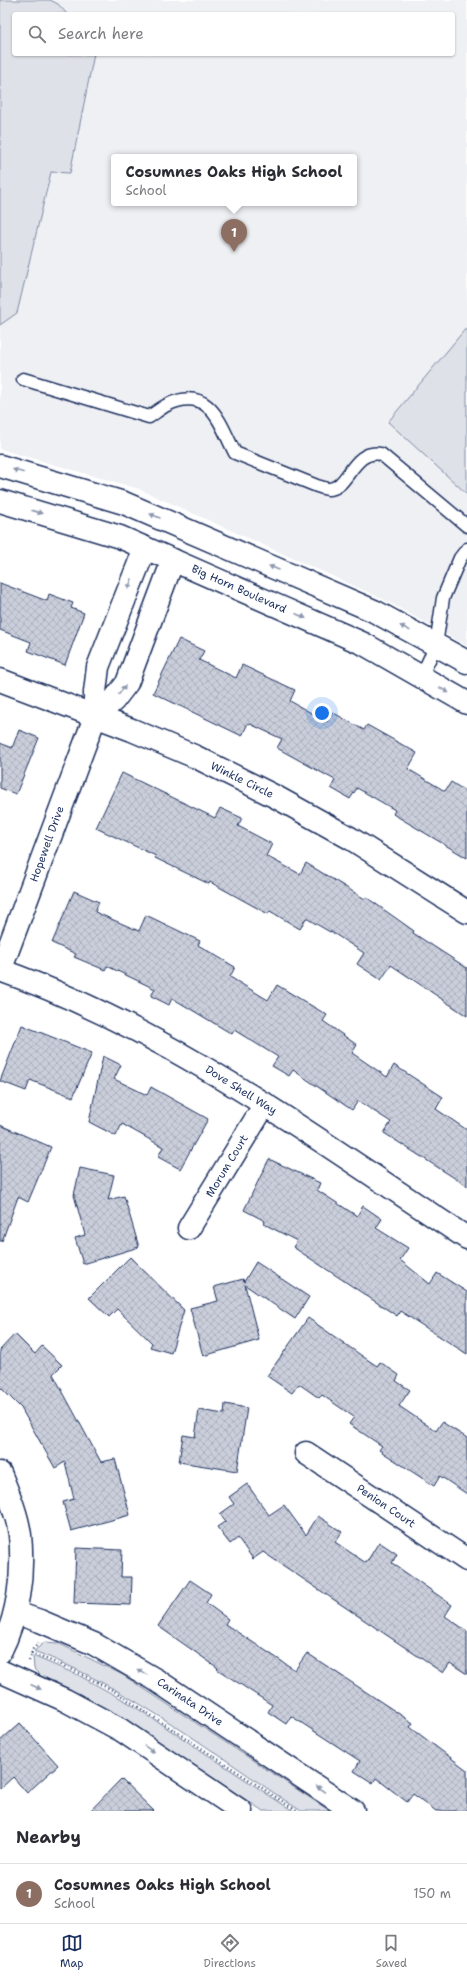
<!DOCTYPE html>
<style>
:root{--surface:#fff;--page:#f7f7f7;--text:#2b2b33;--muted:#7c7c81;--line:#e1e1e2;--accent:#1b2f5e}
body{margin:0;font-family:"Shantell Sans",sans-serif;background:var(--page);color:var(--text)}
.you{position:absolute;left:322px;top:713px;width:14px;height:14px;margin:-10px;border:3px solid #fff;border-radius:50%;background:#1a73e8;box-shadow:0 0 0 6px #1a73e833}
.badge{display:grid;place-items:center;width:26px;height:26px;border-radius:50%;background:var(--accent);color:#fff;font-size:13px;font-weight:700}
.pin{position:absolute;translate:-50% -33px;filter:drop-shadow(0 1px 2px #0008)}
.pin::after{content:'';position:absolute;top:21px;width:14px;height:12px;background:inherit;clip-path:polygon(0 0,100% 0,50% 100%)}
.popup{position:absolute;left:111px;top:154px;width:246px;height:52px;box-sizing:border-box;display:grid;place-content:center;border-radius:4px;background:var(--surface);filter:drop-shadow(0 1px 3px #0005);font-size:13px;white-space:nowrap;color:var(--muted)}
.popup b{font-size:15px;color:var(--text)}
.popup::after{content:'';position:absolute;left:50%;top:100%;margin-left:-8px;border:8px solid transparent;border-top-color:var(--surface)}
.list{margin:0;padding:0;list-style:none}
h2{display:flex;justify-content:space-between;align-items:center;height:52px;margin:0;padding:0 16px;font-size:17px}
h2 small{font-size:13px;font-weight:400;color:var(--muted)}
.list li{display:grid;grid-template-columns:26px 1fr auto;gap:12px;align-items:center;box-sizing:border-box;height:60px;padding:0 16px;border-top:1px solid var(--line)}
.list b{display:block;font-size:15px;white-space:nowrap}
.list p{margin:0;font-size:13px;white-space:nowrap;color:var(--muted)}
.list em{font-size:13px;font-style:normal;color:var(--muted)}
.icon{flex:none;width:22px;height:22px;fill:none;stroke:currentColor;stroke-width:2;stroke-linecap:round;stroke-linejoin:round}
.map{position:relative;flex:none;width:467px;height:1811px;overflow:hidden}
.search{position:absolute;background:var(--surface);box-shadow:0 1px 3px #0004;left:12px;right:12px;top:12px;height:44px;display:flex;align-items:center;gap:10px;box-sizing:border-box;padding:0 14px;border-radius:4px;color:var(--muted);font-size:15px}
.sheet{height:112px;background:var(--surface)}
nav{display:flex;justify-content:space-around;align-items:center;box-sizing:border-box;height:56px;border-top:1px solid var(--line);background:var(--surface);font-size:11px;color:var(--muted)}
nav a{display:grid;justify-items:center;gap:2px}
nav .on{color:var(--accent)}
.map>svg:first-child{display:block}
.built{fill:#eff0f4;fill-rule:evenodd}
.green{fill:#dee1e7;stroke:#7c88a2}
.building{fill:url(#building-cross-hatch);stroke:#1b2f5e}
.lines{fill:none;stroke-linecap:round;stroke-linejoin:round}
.service-casing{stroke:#1b2f5e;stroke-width:15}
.minor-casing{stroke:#1b2f5e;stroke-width:25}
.tertiary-casing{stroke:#1b2f5e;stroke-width:25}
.secondary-casing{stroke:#1b2f5e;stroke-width:25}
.path{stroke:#1b2f5e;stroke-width:2.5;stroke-dasharray:1 3;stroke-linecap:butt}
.service{stroke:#fff;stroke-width:12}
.minor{stroke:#fff;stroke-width:22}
.tertiary{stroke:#fff;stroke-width:22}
.secondary{stroke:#fff;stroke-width:22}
.oneway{fill:#8d97ae}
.labels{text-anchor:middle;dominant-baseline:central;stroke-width:3;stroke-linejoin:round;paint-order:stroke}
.street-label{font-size:11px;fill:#1b2f5e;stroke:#fff}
</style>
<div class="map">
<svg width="467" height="1811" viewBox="0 0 467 1811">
<defs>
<pattern id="building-cross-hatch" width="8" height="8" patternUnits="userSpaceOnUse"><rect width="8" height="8" fill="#caceda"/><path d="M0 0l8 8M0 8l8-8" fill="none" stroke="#adb1be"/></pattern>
</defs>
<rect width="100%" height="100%" fill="#fff"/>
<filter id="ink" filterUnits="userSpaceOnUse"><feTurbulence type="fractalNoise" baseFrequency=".025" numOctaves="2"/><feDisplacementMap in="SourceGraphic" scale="8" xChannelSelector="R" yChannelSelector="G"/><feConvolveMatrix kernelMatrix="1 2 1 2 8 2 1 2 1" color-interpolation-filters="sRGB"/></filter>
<g filter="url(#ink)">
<path class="built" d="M0 0H467V646L383 599 139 489 0 449ZM14 14H453V54H14ZM114 157H354V203H114Z"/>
<path class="green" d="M0 0H50L58 4 67 14H14V54H94L70 173 51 172 17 313 0 325Z
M467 327V494L388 422Z
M45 1642 58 1643 123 1675 330 1811H301C216 1755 130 1688 34 1651Z
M33 1656 80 1676 129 1703 293 1811H263L122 1718 80 1694 41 1676 34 1669Z"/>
<path class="building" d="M0 583 47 601 49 594 73 603 71 608 84 613 65 665 28 651 31 642 0 630Z
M179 639 204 651 199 660 236 678 242 665 295 690 290 701 327 722 332 712 364 730 367 725 417 753 408 769 445 791 451 782 467 792V858L393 814 395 810 357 788 350 799 331 788 335 780 277 748 282 739 248 723 242 736 153 693Z
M19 730 39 738 16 794 0 788V743L12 748Z
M122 773 215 818 220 808 242 818 238 826 272 844 266 856 300 874 306 863 365 899 366 897 414 931 413 933 467 968V1016L391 965 381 980 357 964 364 953 330 931V932L306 918 300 929 270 911 268 914 210 882 209 884 155 858 156 856 96 828Z
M74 891 99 902 95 912 139 931 146 915 200 941 198 945 235 967 230 977 268 1000 277 985 327 1015 323 1021 357 1045 352 1053 387 1077 394 1065 443 1097 436 1109 467 1130V1186L384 1133 391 1122 358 1101 352 1110 293 1070 289 1076 272 1066 278 1057 234 1030 232 1034 172 998 169 1005 151 996 155 989 107 966 105 970 74 957 76 954 52 943Z
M22 1025 92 1053 73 1097 30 1080 26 1091 0 1081Z
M103 1056 121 1065 114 1079 147 1095 151 1087 208 1119 180 1169 158 1157 163 1147 122 1124 116 1136 89 1122Z
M0 1125 51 1147 28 1202 18 1197 2 1241H0Z
M269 1159 320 1183 317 1190 357 1216 363 1206 382 1219 376 1228 408 1248 400 1260 430 1284 437 1273 467 1292V1354L400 1311 397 1316 293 1247 297 1241 264 1224 265 1221 244 1210Z
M80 1168 114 1175 108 1200 124 1196 139 1247 83 1264 75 1238 85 1235 74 1195Z
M130 1257 184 1310 171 1353 150 1347 152 1343 117 1309 109 1317 89 1298Z
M256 1262 309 1297 295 1319 245 1285 259 1340 203 1356 190 1308 218 1301 214 1287 243 1279 244 1282Z
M308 1318 365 1358 377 1366 380 1362 399 1375 396 1381 410 1390 399 1406 436 1431 442 1422 467 1438V1494L440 1476 434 1486 379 1450 382 1446 349 1424 354 1417 322 1395 319 1398 299 1384 292 1393 267 1376Z
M15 1334 35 1354 42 1346 62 1365 53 1374 101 1462 115 1459 130 1515 71 1531 63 1502 74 1499 65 1462 55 1468 21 1408 0 1387V1350Z
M225 1404 247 1408 237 1471 179 1462 183 1435 195 1437 199 1410 224 1414Z
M247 1484 269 1515 284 1505 306 1535 318 1516 342 1532 335 1542 366 1563 379 1542 397 1554 392 1563 452 1605 445 1616 467 1631V1674L450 1663 443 1673 263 1552 253 1559 238 1538 230 1544 217 1527 226 1521 220 1514 234 1504 229 1497Z
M76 1548 122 1550 121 1577H132L131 1605 74 1603Z
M190 1580 211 1594 206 1603 228 1619 225 1624 295 1670 307 1653 413 1723 410 1727 467 1770V1811H436L413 1794 407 1802 376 1778 373 1783 354 1771 360 1761 291 1716 286 1724 268 1712 272 1705 217 1669 218 1668 158 1626Z
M20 1723 58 1765 27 1793 13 1777 0 1789V1741Z
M121 1779 154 1811H90Z"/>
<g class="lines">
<g class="service-casing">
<path id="service" d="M23 379 149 417C155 413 161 408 167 405 210 384 220 424 235 453L317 486C321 487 326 489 329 489 348 489 353 448 381 454L467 526
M421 677 436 645 443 598 460 558 467 549"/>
</g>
<g class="minor-casing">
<path id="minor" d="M0 680 132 730 196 757 276 797 350 838 467 912
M0 970C171 1031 316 1139 467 1238
M189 1228 265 1104
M306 1453 467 1560
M16 1613 40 1621 94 1644 156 1680 353 1811
M0 1671 65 1700 121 1730 241 1811"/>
</g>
<g class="tertiary-casing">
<path id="tertiary" d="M95 717 114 700 127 683 173 560
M0 971 95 717V692L98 667 145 548
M0 1473C8 1493 17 1513 20 1535 24 1574 18 1617 0 1652"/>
</g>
<g class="secondary-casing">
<path id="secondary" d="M0 466 124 503 374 611 467 662
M0 501 120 537 364 644 467 703"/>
</g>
<path class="path" d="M31 1653 71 1669 114 1691 297 1811
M29 1661 33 1649 39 1643"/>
<use href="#service" class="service"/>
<use href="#minor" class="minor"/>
<use href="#tertiary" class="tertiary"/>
<use href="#secondary" class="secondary"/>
</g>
<defs><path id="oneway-solid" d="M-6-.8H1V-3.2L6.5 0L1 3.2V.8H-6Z"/></defs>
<g class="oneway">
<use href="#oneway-solid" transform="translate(18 471) rotate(-163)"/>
<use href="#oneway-solid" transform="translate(37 512) rotate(17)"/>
<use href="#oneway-solid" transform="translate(155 516) rotate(-157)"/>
<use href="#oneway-solid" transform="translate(274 568) rotate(-157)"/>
<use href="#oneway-solid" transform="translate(130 584) rotate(111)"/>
<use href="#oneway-solid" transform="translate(301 616) rotate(24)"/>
<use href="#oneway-solid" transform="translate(405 628) rotate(-152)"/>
<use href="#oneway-solid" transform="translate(122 690) rotate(-54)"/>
<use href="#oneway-solid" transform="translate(444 690) rotate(29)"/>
<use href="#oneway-solid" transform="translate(142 1672) rotate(-151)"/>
<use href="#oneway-solid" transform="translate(36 1687) rotate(24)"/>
<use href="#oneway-solid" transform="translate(149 1749) rotate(34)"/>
<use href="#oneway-solid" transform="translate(321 1789) rotate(-146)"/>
</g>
</g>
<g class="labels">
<g class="street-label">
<text transform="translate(239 589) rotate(24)">Big Horn Boulevard</text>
<text transform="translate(242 780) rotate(26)">Winkle Circle</text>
<text transform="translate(47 844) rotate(-70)">Hopewell Drive</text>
<text transform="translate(241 1090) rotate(32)">Dove Shell Way</text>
<text transform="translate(227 1166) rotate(-59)">Morum Court</text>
<text transform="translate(386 1506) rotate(34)">Penion Court</text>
<text transform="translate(190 1702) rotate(34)">Carinata Drive</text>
</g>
</g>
</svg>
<div class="you"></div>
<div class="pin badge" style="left:234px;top:252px;background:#8d6e63">1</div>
<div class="popup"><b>Cosumnes Oaks High School</b>School</div>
<div class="search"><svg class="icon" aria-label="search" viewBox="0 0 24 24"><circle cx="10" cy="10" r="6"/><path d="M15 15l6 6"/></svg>Search here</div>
</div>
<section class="sheet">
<h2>Nearby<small></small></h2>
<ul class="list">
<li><span class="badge" style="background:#8d6e63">1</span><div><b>Cosumnes Oaks High School</b><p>School</p></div><em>150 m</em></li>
</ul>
</section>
<nav>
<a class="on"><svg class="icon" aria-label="map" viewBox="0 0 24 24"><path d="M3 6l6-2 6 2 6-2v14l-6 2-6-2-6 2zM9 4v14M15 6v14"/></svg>Map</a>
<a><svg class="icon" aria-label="directions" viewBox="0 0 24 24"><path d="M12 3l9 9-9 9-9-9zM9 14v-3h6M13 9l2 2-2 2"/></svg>Directions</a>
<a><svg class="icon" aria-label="saved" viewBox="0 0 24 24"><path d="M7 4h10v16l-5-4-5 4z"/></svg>Saved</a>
</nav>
